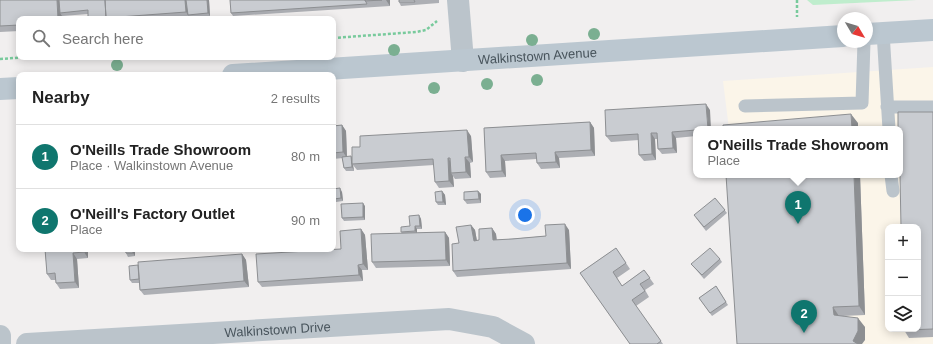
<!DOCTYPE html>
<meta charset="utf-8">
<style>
:root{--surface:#fff;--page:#f2f2f2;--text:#222;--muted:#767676;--line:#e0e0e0;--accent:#0f766e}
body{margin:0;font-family:Arial,sans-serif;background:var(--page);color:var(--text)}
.controls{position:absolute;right:12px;bottom:12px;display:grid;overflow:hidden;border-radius:8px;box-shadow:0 2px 10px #0003}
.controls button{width:36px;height:36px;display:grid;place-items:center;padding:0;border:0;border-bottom:1px solid var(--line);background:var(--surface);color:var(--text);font:20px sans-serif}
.compass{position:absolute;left:837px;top:12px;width:36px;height:36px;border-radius:50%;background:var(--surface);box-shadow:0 2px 10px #0003;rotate:128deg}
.you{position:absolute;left:525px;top:215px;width:14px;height:14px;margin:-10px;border:3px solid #fff;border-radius:50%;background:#1a73e8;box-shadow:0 0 0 6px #1a73e833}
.badge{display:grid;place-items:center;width:26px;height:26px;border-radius:50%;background:var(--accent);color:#fff;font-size:13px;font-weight:700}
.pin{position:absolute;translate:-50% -33px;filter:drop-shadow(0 1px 2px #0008)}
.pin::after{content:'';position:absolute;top:21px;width:14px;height:12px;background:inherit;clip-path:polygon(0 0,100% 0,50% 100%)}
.popup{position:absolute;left:693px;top:126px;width:210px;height:52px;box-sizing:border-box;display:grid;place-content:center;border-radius:8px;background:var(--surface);filter:drop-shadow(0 1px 3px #0005);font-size:13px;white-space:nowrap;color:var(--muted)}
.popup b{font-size:15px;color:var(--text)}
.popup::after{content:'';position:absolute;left:50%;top:100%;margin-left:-8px;border:8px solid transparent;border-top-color:var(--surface)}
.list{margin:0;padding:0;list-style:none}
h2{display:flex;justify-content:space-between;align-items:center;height:52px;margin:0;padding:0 16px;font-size:17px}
h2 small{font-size:13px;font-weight:400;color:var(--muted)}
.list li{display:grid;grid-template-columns:26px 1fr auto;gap:12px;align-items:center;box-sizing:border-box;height:64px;padding:0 16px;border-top:1px solid var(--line)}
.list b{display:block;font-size:15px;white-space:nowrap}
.list p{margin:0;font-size:13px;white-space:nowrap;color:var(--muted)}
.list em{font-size:13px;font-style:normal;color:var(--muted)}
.icon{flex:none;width:22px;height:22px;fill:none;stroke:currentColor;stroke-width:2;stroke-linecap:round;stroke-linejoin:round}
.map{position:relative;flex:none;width:933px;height:344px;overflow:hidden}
.search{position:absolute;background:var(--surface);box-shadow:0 2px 10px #0003;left:16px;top:16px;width:320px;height:44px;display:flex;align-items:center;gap:10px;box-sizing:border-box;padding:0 14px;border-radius:8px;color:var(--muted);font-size:15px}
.panel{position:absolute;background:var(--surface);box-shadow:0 2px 10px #0003;left:16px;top:72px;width:320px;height:180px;border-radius:8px}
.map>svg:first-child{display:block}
.commercial{fill:#fbf5e9;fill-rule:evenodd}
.green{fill:#bfedcd}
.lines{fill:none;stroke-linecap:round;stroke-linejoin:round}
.path{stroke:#78ca9c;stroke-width:2.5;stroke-dasharray:3 2;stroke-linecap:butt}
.lane{stroke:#bbc4cb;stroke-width:13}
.street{stroke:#bbc4cb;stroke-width:22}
.secondary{stroke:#bbc7d0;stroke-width:22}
.tree{fill:#7baf91}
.wall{fill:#adafb4}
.shaded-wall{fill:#8d8f92}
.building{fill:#c9ccd1;stroke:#8d8f92}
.labels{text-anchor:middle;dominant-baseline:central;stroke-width:3.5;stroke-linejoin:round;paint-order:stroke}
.street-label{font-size:13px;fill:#48545c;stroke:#fff}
</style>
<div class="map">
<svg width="933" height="344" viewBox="0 0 933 344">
<rect width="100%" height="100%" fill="#f1efef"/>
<path class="commercial" d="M933 67V344H743L732 175H900V129H729L723 81ZM888 227H918V329H888Z"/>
<path class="green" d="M807 0H917L813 5Z"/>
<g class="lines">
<path class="path" d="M797 0V17
M333 38 416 32 426 30 437 21
M0 59 27 57"/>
<path class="lane" d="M883 32 889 129
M745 106 862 103 864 42
M887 107H933
M891 175 893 191"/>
<g class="street">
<path d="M458 0 463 61"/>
<path d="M0 336V344"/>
<path id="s1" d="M27 344 449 319 493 327 524 344"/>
</g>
<g class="secondary">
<path d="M867 34 933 30"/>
<path id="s2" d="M233 75 843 36"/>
<path d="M0 89 19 88"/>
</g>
</g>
<g class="tree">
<circle cx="594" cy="34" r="6"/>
<circle cx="532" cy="40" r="6"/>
<circle cx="394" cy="50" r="6"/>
<circle cx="117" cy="65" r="6"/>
<circle cx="537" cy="80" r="6"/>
<circle cx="487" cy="84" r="6"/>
<circle cx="434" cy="88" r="6"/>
</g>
<path class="wall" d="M0 0H209L210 16 177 19H88V14L62 16V19H19V31L0 32Z
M230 0H390V6L233 16 231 13Z
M399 0H439V3L401 6 399 2Z
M710 110 696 129V136L676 138 677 153 662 154 658 149 657 139H655L656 160 644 161 639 155V140L611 142 606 136Z
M933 112V337L909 338 904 330Z
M590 122 594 128 595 156 559 158 560 168 541 169 537 163V159L505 161 506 177 490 178 486 172 484 128Z
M342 125 346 131 347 157 351 156 352 158 471 136 473 162 470 163 471 178 455 179 453 176 454 187 439 188 435 182 434 165 357 170 353 165 354 171H346L344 168 343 158 333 159V126Z
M333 174 334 189 342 192 343 201 336 202 334 199 333 193Z
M860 175 865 315 843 316 865 327V340L737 344Z
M442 191 445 195 446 205H438L436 202Z
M478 191 481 194V203L467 204 464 200Z
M715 198 727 213 706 231 696 218Z
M365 206V220L344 221 342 218Z
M419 215 421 219 422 229H417V233L445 232 449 238 450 266 376 268 372 262 402 233 401 232 410 226Z
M471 225 475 230 477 241 479 240 492 228 496 234 497 240 546 236 569 230 571 269 457 277 453 271 459 243Z
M361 229 365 235 368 270H362L363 281 262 287 258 282 341 249Z
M616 248 630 269 617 278 622 286 644 270 654 284 645 290 649 297 636 306 663 344H630L580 273Z
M45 249H88V258L77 259 79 288 60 289 56 283V280H51L47 274Z
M135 249V256L128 257 126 253Z
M186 249H193V250H186Z
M242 254 246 260 249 287 144 295 140 290 139 283H132L130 280Z
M720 259 722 262 704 279 691 264Z
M716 286 728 305 712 316 699 298Z"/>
<path class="shaded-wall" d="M57 0H61L60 13 62 16V19H58Z
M185 0H188V15L186 12Z
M207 0H209L210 16 208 13Z
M386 0H390V6Z
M706 104 710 110 711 129H708Z
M851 114 858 123V129H852Z
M590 122 594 128 595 156 591 150Z
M342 125 346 131 347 158 343 152Z
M467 130 471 136 473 162 469 157Z
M672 132 676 138 677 153 673 148Z
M651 133 655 139 656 160 652 154Z
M555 152 559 158 560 168 556 162Z
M501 155 505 161 506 177 502 171Z
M351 156 353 160 352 164 353 165 354 171 352 167Z
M465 157 470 163 471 178 466 172Z
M448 158 452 164 451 173 453 176 454 187 449 181Z
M333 174 335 192 333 190Z
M854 175H860L865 315 859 306Z
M340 188 342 192 343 201 341 198Z
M442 191 445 195 446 205 443 202Z
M478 191 481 194V203L479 199Z
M363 203 365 206V220L363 217Z
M419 215 421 219 422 229 420 226Z
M565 224 569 230 571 269 567 263Z
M471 225 475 230 478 247 474 241Z
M415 226 417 229V234L415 231Z
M492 228 496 234 497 246 493 240Z
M361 229 365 235 368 270 363 264Z
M445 232 449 238 450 266 446 260Z
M84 249H88V258L84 252Z
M133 249H135V256L133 253Z
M73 253 77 259 79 288 75 282Z
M242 254 246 260 249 287 244 281Z
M358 265 362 270 363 281 359 275Z
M833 307 839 316 834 315Z
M858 318 865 327V340L862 344H855L853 341Z"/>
<path class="building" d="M0 0H57L58 19H19V25L0 26Z
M59 0H105L106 18 107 19H88V10L60 13Z
M105 0H185L186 12 106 18Z
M186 0H207L208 13 188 15Z
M230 0H365L367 4 231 13Z
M365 0H382L365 1Z
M399 0H414L415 2H399Z
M706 104 708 129H696V130L672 132 673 148 658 149 657 133H651L652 154 639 155 638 134 606 136 605 110Z
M898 112H933V329L904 330V329H918V227H901L900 175V129H898Z
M851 114 852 129H723V125Z
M590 122 591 150 555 152 556 162 537 163 536 153 501 155 502 171 486 172 484 128Z
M342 125 343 152 333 153V126Z
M467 130 469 157H465L466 172 451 173 450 158H448L449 181 435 182 433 159 352 164V147H360V136Z
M351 156 352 167 344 168 342 157Z
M726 175H854L859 306 833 307 834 315 858 318V331L853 341 858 344H737Z
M340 188 341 198 334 199 333 189Z
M442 191 443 202H436L435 192Z
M478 191 479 199 464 200V192Z
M715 198 725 210 704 227 694 215Z
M363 203V217L342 218 341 204Z
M419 215 420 226H415V231L401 232V227L410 226 409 216Z
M565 224 567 263 453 271 452 244 459 243 456 227 471 225 474 241 479 240V229L492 228 493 240 512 239 546 236 545 225Z
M361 229 363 264 358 265 359 275 258 282 256 254 341 249 340 231Z
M445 232 446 260 372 262 371 234Z
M616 248 626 263 613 272 622 286 644 270 650 278 640 284 645 291 632 300 661 341 657 344H630L580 273Z
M710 248 720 259 702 275 691 264Z
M45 249H84V252L73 253 75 282 56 283 55 273 47 274Z
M125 249H133V253H126Z
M242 254 244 281 140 290 138 262Z
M138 265 139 279 130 280 129 266Z
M716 286 726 302 710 313 699 298Z"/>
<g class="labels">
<g class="street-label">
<text stroke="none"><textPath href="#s2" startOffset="305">Walkinstown Avenue</textPath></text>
<text stroke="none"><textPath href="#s1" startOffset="251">Walkinstown Drive</textPath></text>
</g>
</g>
</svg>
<div class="controls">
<button>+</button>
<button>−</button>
<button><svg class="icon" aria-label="layers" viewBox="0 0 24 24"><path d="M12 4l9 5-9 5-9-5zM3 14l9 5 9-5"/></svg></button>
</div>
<svg class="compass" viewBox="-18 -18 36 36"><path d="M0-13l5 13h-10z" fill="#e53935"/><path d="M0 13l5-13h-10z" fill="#767676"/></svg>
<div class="you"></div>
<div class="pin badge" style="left:798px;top:224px">1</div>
<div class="popup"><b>O'Neills Trade Showroom</b>Place</div>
<div class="pin badge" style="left:804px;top:333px">2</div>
<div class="search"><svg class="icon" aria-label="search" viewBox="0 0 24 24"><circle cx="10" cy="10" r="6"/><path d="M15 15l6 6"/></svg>Search here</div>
<section class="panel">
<h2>Nearby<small>2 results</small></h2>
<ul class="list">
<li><span class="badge">1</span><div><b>O'Neills Trade Showroom</b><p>Place · Walkinstown Avenue</p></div><em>80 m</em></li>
<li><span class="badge">2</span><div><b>O'Neill's Factory Outlet</b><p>Place</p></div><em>90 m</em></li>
</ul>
</section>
</div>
